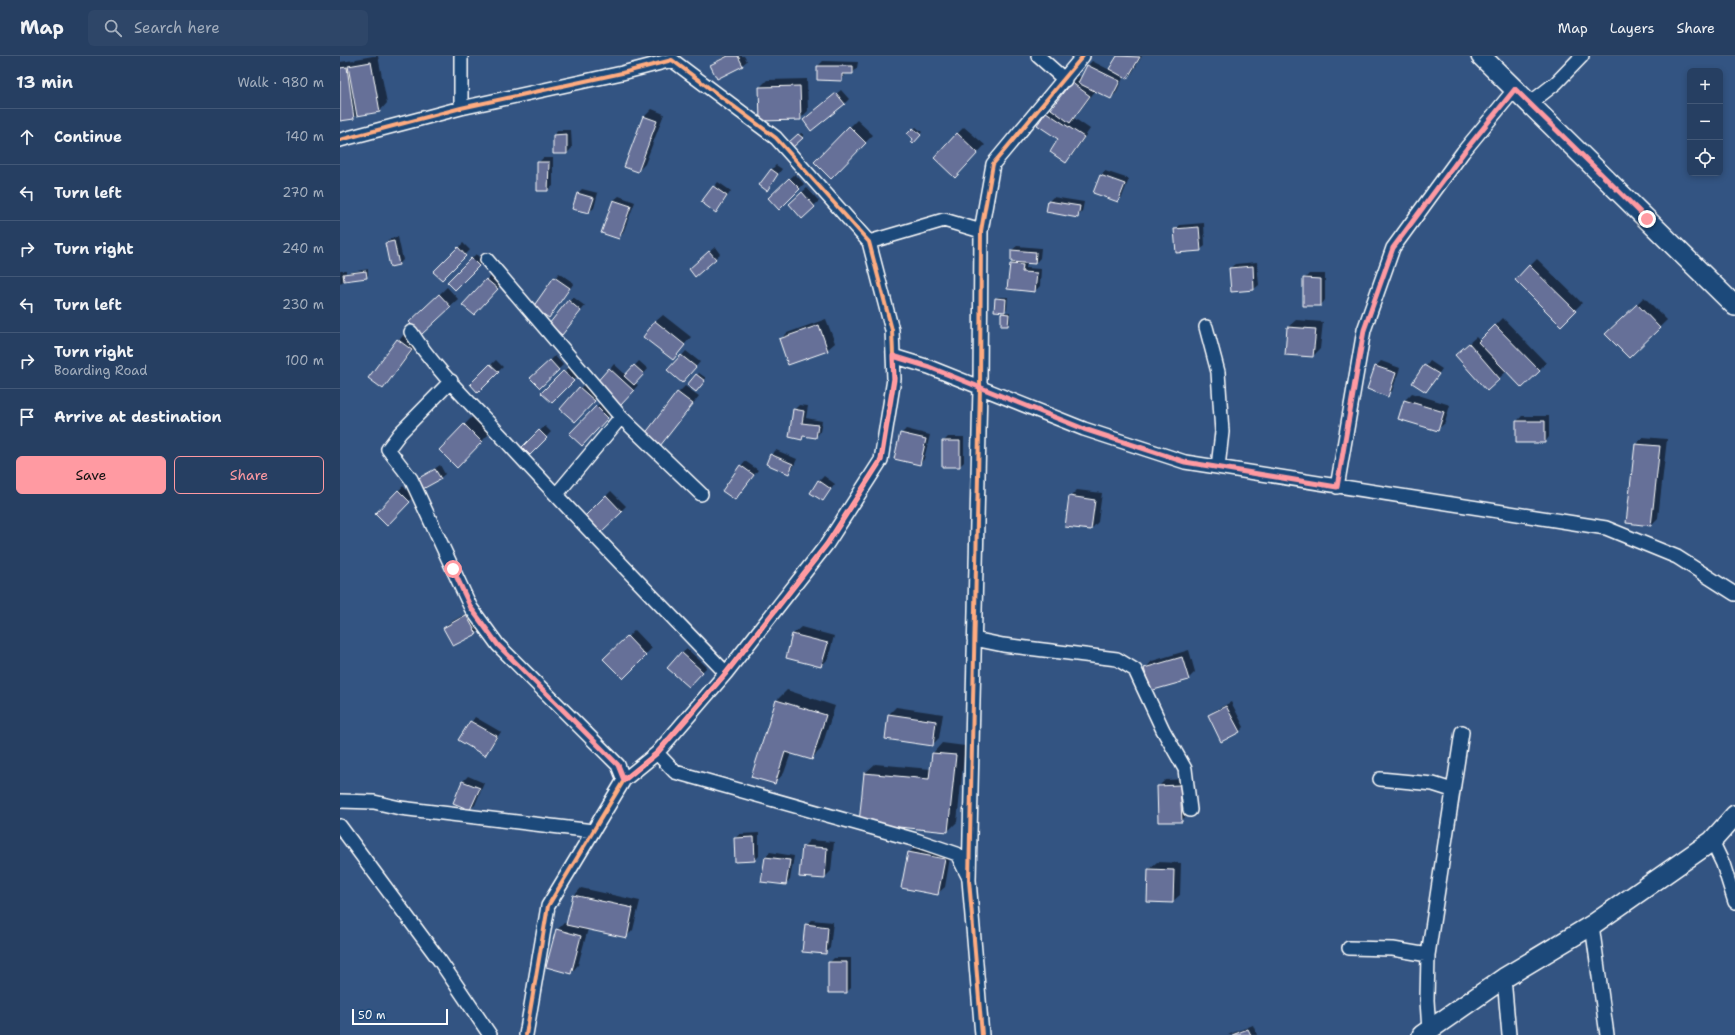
<!DOCTYPE html>
<meta charset="utf-8">
<style>
:root{--surface:#263f62;--page:#2e4668;--text:#f1f3f6;--muted:#a4afbe;--line:#425877;--accent:#ff9aa2}
body{margin:0;font-family:"Shantell Sans",sans-serif;background:var(--page);color:var(--text)}
.controls{position:absolute;right:12px;top:12px;display:grid;overflow:hidden;border-radius:6px;box-shadow:0 2px 6px #0003}
.controls button{width:36px;height:36px;display:grid;place-items:center;padding:0;border:0;border-bottom:1px solid var(--line);background:var(--surface);color:var(--text);font:20px sans-serif}
.scale{position:absolute;left:12px;bottom:10px;width:96px;box-sizing:border-box;padding-left:4px;border:2px solid #fff;border-top:0;font-size:11px;line-height:14px;white-space:nowrap;color:#fff;-webkit-text-stroke:3px #1f4a7a;paint-order:stroke}
.stop{position:absolute;width:12px;height:12px;margin:-9px;border:3px solid #ff9aa2;border-radius:50%;background:#fff}
.stop.end{background:#ff9aa2;border-color:#fff;box-shadow:0 1px 4px #0008}
.list{margin:0;padding:0;list-style:none}
h2{display:flex;justify-content:space-between;align-items:center;height:52px;margin:0;padding:0 16px;font-size:17px}
h2 small{font-size:13px;font-weight:400;color:var(--muted)}
.list li{display:grid;grid-template-columns:26px 1fr auto;gap:12px;align-items:center;box-sizing:border-box;height:56px;padding:0 16px;border-top:1px solid var(--line)}
.list b{display:block;font-size:15px;white-space:nowrap}
.list p{margin:0;font-size:13px;white-space:nowrap;color:var(--muted)}
.list em{font-size:13px;font-style:normal;color:var(--muted)}
.actions{display:flex;gap:8px;padding:12px 16px}
.actions a{flex:1;padding:9px 0;border:1px solid var(--accent);border-radius:6px;text-align:center;font-size:14px;color:var(--accent)}
.actions .main{background:var(--accent);color:#111}
.icon{flex:none;width:22px;height:22px;fill:none;stroke:currentColor;stroke-width:2;stroke-linecap:round;stroke-linejoin:round}
.map{position:relative;flex:none;width:1395px;height:979px;overflow:hidden}
header{display:flex;align-items:center;gap:24px;box-sizing:border-box;height:56px;padding:0 20px;background:var(--surface);border-bottom:1px solid var(--line)}
header strong{font-size:19px}
nav{display:flex;gap:22px;margin-inline-start:auto;font-size:14px}
.search{width:280px;height:36px;background:var(--page);display:flex;align-items:center;gap:10px;box-sizing:border-box;padding:0 14px;border-radius:6px;color:var(--muted);font-size:15px}
main{display:flex}
aside{flex:1;background:var(--surface)}
.map>svg:first-child{display:block}
.shadow{fill:#0007}
.building{fill:#667098;stroke:#fff}
.lines{fill:none;stroke-linecap:round;stroke-linejoin:round}
.street-casing{stroke:#fff;stroke-width:16}
.secondary-casing{stroke:#fff;stroke-width:22}
.street{stroke:#1f4a7a;stroke-width:13}
.secondary{stroke:#1f4a7a;stroke-width:19}
.cycleway-casing{stroke:#1f4a7a;stroke-width:6}
.cycleway{stroke:#ffac80;stroke-width:4}
.route{stroke:#ff9aa2;stroke-width:5}
</style>
<header>
<strong>Map</strong>
<div class="search"><svg class="icon" aria-label="search" viewBox="0 0 24 24"><circle cx="10" cy="10" r="6"/><path d="M15 15l6 6"/></svg>Search here</div>
<nav><a>Map</a><a>Layers</a><a>Share</a></nav>
</header>
<main>
<aside>
<h2>13 min<small>Walk · 980 m</small></h2>
<ul class="list">
<li><svg class="icon" aria-label="ahead" viewBox="0 0 24 24"><path d="M12 20V5M6 11l6-6 6 6"/></svg><div><b>Continue</b></div><em>140 m</em></li>
<li><svg class="icon" aria-label="left" viewBox="0 0 24 24"><path d="M17 20v-9H6M10 6l-5 5 5 5"/></svg><div><b>Turn left</b></div><em>270 m</em></li>
<li><svg class="icon" aria-label="right" viewBox="0 0 24 24"><path d="M7 20v-9h11M14 6l5 5-5 5"/></svg><div><b>Turn right</b></div><em>240 m</em></li>
<li><svg class="icon" aria-label="left" viewBox="0 0 24 24"><path d="M17 20v-9H6M10 6l-5 5 5 5"/></svg><div><b>Turn left</b></div><em>230 m</em></li>
<li><svg class="icon" aria-label="right" viewBox="0 0 24 24"><path d="M7 20v-9h11M14 6l5 5-5 5"/></svg><div><b>Turn right</b><p>Boarding Road</p></div><em>100 m</em></li>
<li><svg class="icon" aria-label="arrive" viewBox="0 0 24 24"><path d="M6 21V4h12l-3 4 3 4H6"/></svg><div><b>Arrive at destination</b></div></li>
</ul>
<div class="actions"><a class="main">Save</a><a>Share</a></div>
</aside>
<div class="map">
<svg width="1395" height="979" viewBox="0 0 1395 979">
<rect width="100%" height="100%" fill="#335482"/>
<filter id="ink" filterUnits="userSpaceOnUse"><feTurbulence type="fractalNoise" baseFrequency=".025" numOctaves="2"/><feDisplacementMap in="SourceGraphic" scale="8" xChannelSelector="R" yChannelSelector="G"/><feConvolveMatrix kernelMatrix="1 2 1 2 8 2 1 2 1" color-interpolation-filters="sRGB"/></filter>
<g filter="url(#ink)">
<path class="shadow" d="M33 0H38L47 47 40 55 0 64V6L14 4V5L16 3Z
M385 0H404L407 5 402 9H371Z
M778 0H802L792 17 787 22 784 20 776 37 771 42 756 34 734 62 750 73 733 98 726 105 720 83 698 68 732 27 739 20 742 22 747 10 752 5 770 14Z
M483 5 518 6 517 12 513 17H506L502 24 478 23V10Z
M467 23 468 55 460 63 420 31 427 24Z
M501 34 509 43 504 48 464 64Z
M312 53 324 58 305 108 298 115 304 61Z
M517 64 533 79 491 121 475 106Z
M576 71 582 76 573 86 574 83 569 78Z
M624 71 645 89 622 113 617 78Z
M218 74H231L232 92 227 97H214V79Z
M461 77 464 79 454 89 451 86Z
M203 102H213V130L208 134 198 107Z
M436 109 442 113 427 133 431 114Z
M765 115 789 123 782 141 778 145 761 119Z
M455 118 464 128 439 152 434 137Z
M378 126 391 135 380 151 363 146Z
M467 132 479 145 462 161 454 143Z
M242 133 258 137 254 152 249 156 233 152 238 137Z
M279 140 295 146 283 177 279 182 263 176 274 144Z
M713 141 744 146 742 156 737 161 709 145Z
M864 167 865 190 860 194 835 174 840 169Z
M58 181 63 204 59 208 46 187 51 182Z
M123 187 130 194 102 223 95 216Z
M677 190 701 192 700 202 695 207 687 206 686 212 701 213 700 230 695 235 671 209 674 205 672 194Z
M375 191 380 198 355 219V208Z
M136 198 143 205 115 233 108 226Z
M1197 203 1242 247 1221 268 1176 224Z
M917 206 919 229 914 233 890 212 895 208Z
M28 213V219L26 221 6 224 0 227V215H6V217Z
M219 217 234 227 209 261 215 222Z
M969 218H985V244L981 249 964 223Z
M152 219 162 228 138 253 124 249Z
M107 231 118 243 81 277 78 259Z
M233 241 245 250 226 273 229 245Z
M658 241H668L667 253 665 255 656 243Z
M1304 241 1327 264 1289 301 1267 278Z
M664 256H670V267L668 269 662 258Z
M323 259 351 281 332 303 315 266Z
M1163 262 1206 307 1182 331 1167 315 1147 333 1123 292 1136 281 1140 285Z
M486 263 495 287 487 294 440 284 447 277Z
M956 264 983 266 980 293 973 300 948 271Z
M65 277 79 287 43 332 29 322Z
M346 295 360 306 347 321 329 314Z
M215 300 223 309 200 331 192 322Z
M156 304 163 311 138 335 131 328Z
M299 305 308 313 295 327 298 329 285 344 270 313 274 308 286 319Z
M1041 305 1060 312 1052 335 1047 340 1028 333 1036 310Z
M1090 305 1102 313 1086 335 1074 327Z
M229 311 238 320 212 346 203 337Z
M359 317 366 322 357 333 348 329Z
M245 328 258 340 240 360V332Z
M345 330 359 340 320 389 338 337Z
M1072 337 1110 349 1105 367 1097 374 1059 362 1065 344Z
M261 346 272 357 242 388 231 378Z
M459 349 468 350 466 362 482 365 480 376 476 381 465 379 462 383 454 354Z
M1182 360H1209V381L1205 386 1177 365Z
M132 361 149 378 117 410 100 394Z
M205 370 211 376 190 398 183 391Z
M566 373 590 379 584 403 580 408 561 378Z
M608 381H624V406L620 410 603 386Z
M1303 381 1327 383 1318 462 1311 469 1296 388Z
M436 394 457 403 453 412 448 417 431 399Z
M405 405 418 414 395 443 401 410Z
M100 409 105 418 100 422 77 425Z
M484 420 495 428 483 444 479 425Z
M63 430 73 441 47 468 36 458Z
M737 434 762 437 758 466 751 473 730 441Z
M271 435 286 450 261 475 246 460Z
M131 555 141 573 136 577 104 572 109 567Z
M461 571 494 580 488 603 481 610 447 601 453 578Z
M295 574 312 592 283 621 265 603Z
M347 593 367 611 353 625 342 597Z
M849 594 855 616 848 623 805 613 812 605Z
M447 634 495 650 481 693 471 703 451 697 444 717 435 727 412 720 437 644Z
M891 646 904 671 899 676 869 660 874 655Z
M556 651 603 658 599 682 592 689 549 658Z
M135 661 161 676 145 699 119 684Z
M602 687 625 690 617 766 608 775 525 717 535 708 591 713 593 697Z
M128 720 144 727 135 749 130 753 114 747 123 725Z
M847 723 849 757 841 765 818 731 825 724Z
M419 777V800L415 804 395 782 400 778Z
M470 784 494 786 491 815 484 822 463 791Z
M576 790 611 796 605 831 597 838 569 797Z
M430 796 454 800 450 824 446 828 422 825 425 801Z
M817 806 841 807 840 839 832 846 809 813Z
M241 832 300 845 293 874 286 881 248 873 238 909 231 917 217 874 224 867 228 868 234 840Z
M471 864 493 866 490 892 485 897 466 869Z
M494 902H511V932L507 936 489 907Z
M913 969 917 979H888L890 978Z"/>
<path class="building" d="M388 0H398L403 10 377 23 370 9Z
M777 0 800 1 787 23 769 13Z
M31 6 40 56 17 60 8 10Z
M747 9 780 25 771 43 738 27Z
M477 10H513V18H502V25L477 24Z
M7 11 14 63 0 65V12Z
M731 26 750 40 730 67 711 53Z
M460 30 461 64 420 65 419 31Z
M496 37 505 48 471 75 463 64Z
M706 56 744 81 726 107 710 96 718 83 697 69Z
M303 60 317 65 298 116 284 111Z
M509 70 526 87 491 123 474 106Z
M573 72 581 79 573 88 571 86 573 83 567 78Z
M617 77 638 97 615 122 594 102Z
M227 78V98H213V79Z
M458 78 463 82 453 91 449 86Z
M197 106H209L208 135H197Z
M431 113 438 118 427 135 419 129Z
M760 119 785 128 778 146 753 137Z
M449 122 460 133 439 154 428 142Z
M373 130 387 140 376 157 361 146Z
M462 136 475 151 462 163 449 148Z
M237 137 254 142 249 157 232 153Z
M273 144 291 150 279 183 261 177Z
M708 145 740 150 738 162 706 156Z
M859 171 861 195 836 197 834 173Z
M54 185 59 209 50 211 45 187Z
M118 191 126 200 102 224 93 216Z
M671 194 696 196 695 208 671 206Z
M369 195 376 203 355 221 349 213Z
M131 202 139 210 115 234 107 226Z
M670 208 683 209 682 216 697 217 695 236 667 233Z
M1189 209 1236 255 1221 270 1175 224Z
M913 210 914 234 891 236 889 212Z
M26 215 27 222 4 225 3 218Z
M214 221 230 232 209 262 193 251Z
M963 222 981 223V250H963Z
M146 223 158 233 134 259 122 249Z
M99 238 111 251 81 279 69 266Z
M655 242 666 243 665 256 654 255Z
M228 244 241 255 222 279 209 268Z
M1297 248 1320 272 1289 302 1265 278Z
M661 257 669 258 668 270H661Z
M315 265 345 289 333 304 303 281Z
M479 269 488 295 448 309 439 283Z
M1155 269 1200 315 1182 332 1138 286Z
M947 271 976 273 973 301 945 299Z
M57 283 72 294 43 333 28 322Z
M1129 287 1160 323 1147 335 1115 299Z
M341 299 356 311 342 327 327 314Z
M210 304 219 314 200 332 190 322Z
M150 308 159 316 138 337 130 328Z
M294 309 304 318 294 329 284 320Z
M1084 309 1099 318 1086 336 1072 327Z
M1035 310 1056 317 1048 341 1027 333Z
M269 312 294 335 280 350 255 328Z
M223 315 234 325 212 347 201 337Z
M356 318 365 325 356 336 347 329Z
M239 331 255 345 235 366 220 353Z
M337 336 353 348 320 390 305 378Z
M1064 344 1104 356 1098 375 1058 363Z
M256 350 268 362 242 390 229 378Z
M453 353 464 355 462 367 478 369 476 382 463 380 462 384 449 381Z
M1176 365H1205V387H1176Z
M124 368 142 386 117 412 99 394Z
M199 374 207 382 190 399 182 391Z
M560 377 586 383 580 409 554 403Z
M602 385H620V411H602Z
M1295 388 1320 390 1311 470 1286 467Z
M430 398 453 408 449 418 426 408Z
M400 409 414 419 395 444 382 435Z
M95 413 101 423 81 434 75 424Z
M478 424 491 433 483 445 470 437Z
M58 434 70 446 47 470 35 458Z
M266 439 282 456 261 476 245 460Z
M729 440 755 444 751 474 725 471Z
M126 559 137 578 113 590 103 572Z
M452 578 488 587 481 611 446 602Z
M287 580 306 600 283 623 263 603Z
M341 596 363 616 349 631 327 612Z
M842 601 849 624 810 635 804 612Z
M436 644 486 659 472 704 445 696 435 728 411 721Z
M886 650 900 676 881 686 868 659Z
M548 658 596 665 593 690 545 683Z
M130 665 157 680 145 700 118 684Z
M592 697 616 699 608 776 519 767 524 717 589 723Z
M122 725 140 732 130 754 113 747Z
M840 729 842 766H818L817 730Z
M414 781 415 805 395 806 394 782Z
M462 790 487 792 485 823 459 821Z
M568 796 605 803 598 839 561 832Z
M425 801 450 804 446 829 421 826Z
M808 813 834 814 833 847 807 846Z
M233 839 293 852 287 882 226 869Z
M465 868 488 871 486 898 462 896Z
M216 873 241 880 231 918 206 911Z
M488 906H507V937H488Z
M908 973 911 979H892Z"/>
<g class="lines">
<g class="street-casing">
<path id="street" d="M698 0 725 24
M1189 48 1216 27 1242 0
M121 52V0
M0 84 121 52 282 17 332 4 436 82 529 186 552 274 554 323 541 404 487 488 386 617 317 697 284 724 208 850 186 979
M529 186 604 164 641 175
M147 204 281 361 216 439
M866 271 878 316 882 376 878 411
M71 276C99 319 140 356 175 395 244 470 315 543 386 617
M553 300 589 311 744 373 845 406 1266 472 1337 501 1395 538
M111 325 60 377 48 393 71 423 131 552 158 589 278 709 284 724
M281 361 361 438
M997 431 1024 274 1053 192 1123 96 1175 33
M634 583 663 589 777 603 795 614 823 674 845 713 850 754
M317 697 335 716 576 784 617 798 629 822
M1040 723 1093 728 1112 734
M0 745 34 746 60 752 253 775
M0 770 100 905 150 979
M1372 785 1383 808 1395 846
M1252 869 1267 979
M1009 892 1053 893 1088 899
M1164 922 1169 979
M1089 975 1087 944 1088 899 1122 676
M642 979 629 824 640 331 641 175 653 108 743 0"/>
</g>
<g class="secondary-casing">
<path id="secondary" d="M1141 0 1395 250
M1082 979 1164 922 1252 869 1372 785 1395 759"/>
</g>
<use href="#street" class="street"/>
<use href="#secondary" class="secondary"/>
<g class="cycleway-casing">
<path id="cycleway" d="M0 84 121 52 282 17 332 4 436 82 529 186 552 274 554 323 541 404 487 488 386 617 317 697 284 724 208 850 186 979
M642 979 629 824 640 331 641 175 653 108 743 0"/>
</g>
<use href="#cycleway" class="cycleway"/>
</g>
</g>
<g class="lines" filter="url(#ink)">
<path class="route" d="M113 513 131 552 158 589 278 709 284 724 317 697 386 617 487 488 541 404 554 323 553 300 589 311 744 373 845 406 997 431 1024 274 1053 192 1124 96 1175 33 1307 163"/>
</g>
</svg>
<div class="controls">
<button>+</button>
<button>−</button>
<button><svg class="icon" aria-label="locate" viewBox="0 0 24 24"><circle cx="12" cy="12" r="6"/><path d="M12 2v4M12 18v4M2 12h4M18 12h4"/></svg></button>
</div>
<div class="scale">50 m</div>
<div class="stop" style="left:113px;top:513px"></div>
<div class="stop end" style="left:1307px;top:163px"></div>
</div>
</main>
